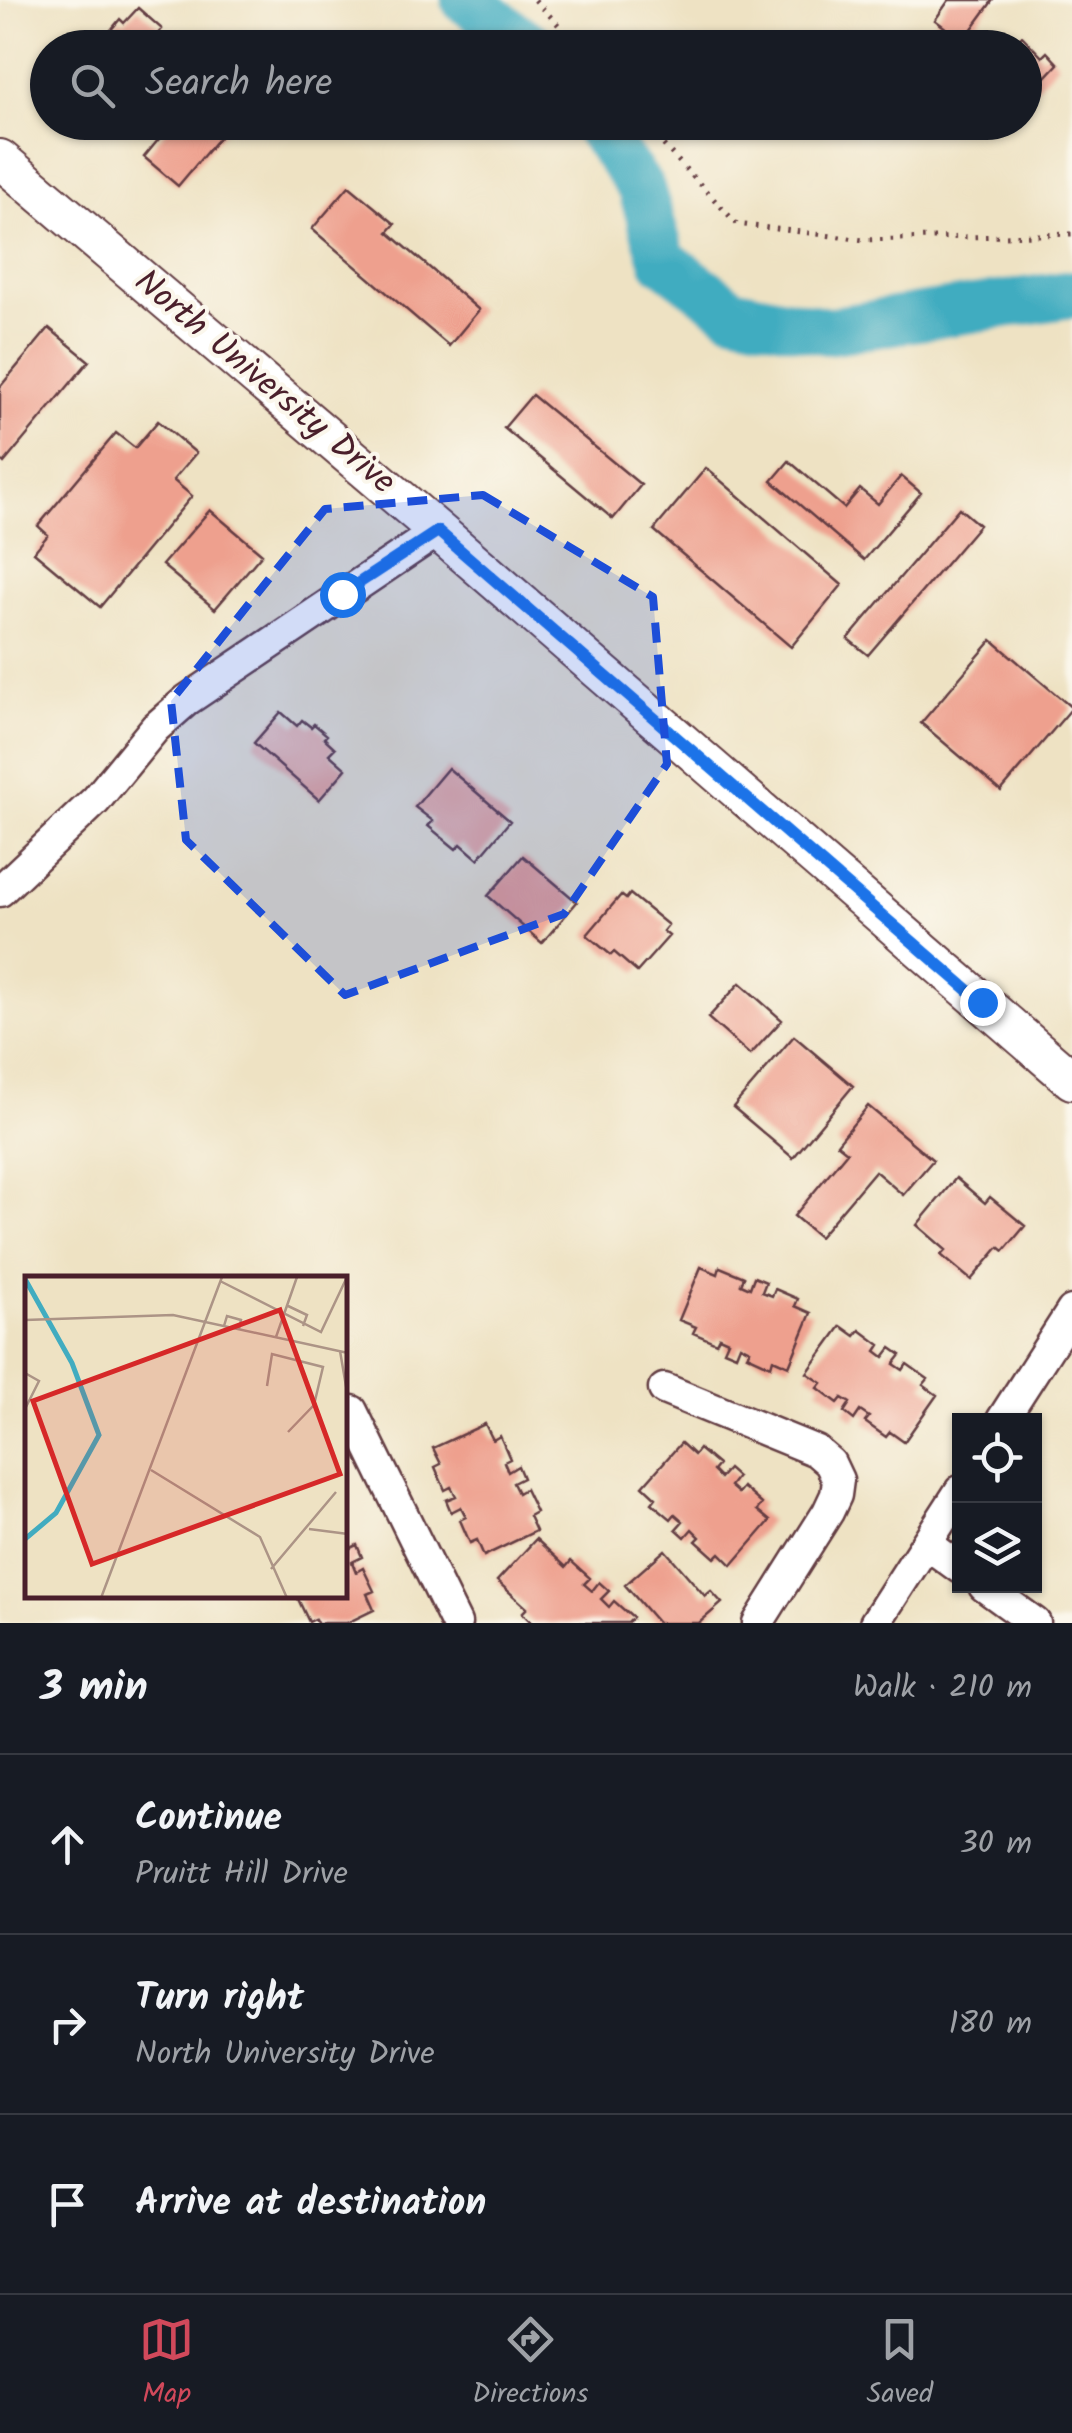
<!DOCTYPE html>
<meta charset="utf-8">
<style>
:root{--surface:#171b24;--page:#242831;--text:#f1f3f6;--muted:#9ea1a6;--line:#363941;--accent:#d1495b}
body{margin:0;font-family:Kalam,sans-serif;background:var(--page);color:var(--text)}
.controls{position:absolute;right:30px;bottom:30px;display:grid;overflow:hidden;border-radius:0px;box-shadow:0 2px 8px #0004}
.controls button{width:90px;height:90px;display:grid;place-items:center;padding:0;border:0;border-bottom:2px solid var(--line);background:var(--surface);color:var(--text);font:50px sans-serif}
.stop{position:absolute;width:30px;height:30px;margin:-22px;border:8px solid #1a73e8;border-radius:50%;background:#fff}
.stop.end{background:#1a73e8;border-color:#fff;box-shadow:0 2px 10px #0008}
.list{margin:0;padding:0;list-style:none}
h2{display:flex;justify-content:space-between;align-items:center;height:130px;margin:0;padding:0 40px;font-size:42px}
h2 small{font-size:32px;font-weight:400;color:var(--muted)}
.list li{display:grid;grid-template-columns:65px 1fr auto;gap:30px;align-items:center;box-sizing:border-box;height:180px;padding:0 40px;border-top:2px solid var(--line)}
.list b{display:block;font-size:38px;white-space:nowrap}
.list p{margin:0;font-size:32px;white-space:nowrap;color:var(--muted)}
.list em{font-size:32px;font-style:normal;color:var(--muted)}
.icon{flex:none;width:55px;height:55px;fill:none;stroke:currentColor;stroke-width:2;stroke-linecap:round;stroke-linejoin:round}
.map{position:relative;flex:none;width:1072px;height:1623px;overflow:hidden}
.search{position:absolute;background:var(--surface);box-shadow:0 2px 8px #0004;left:30px;right:30px;top:30px;height:110px;display:flex;align-items:center;gap:25px;box-sizing:border-box;padding:0 35px;border-radius:55px;color:var(--muted);font-size:38px}
.sheet{height:670px;background:var(--surface)}
nav{display:flex;justify-content:space-around;align-items:center;box-sizing:border-box;height:140px;border-top:2px solid var(--line);background:var(--surface);font-size:28px;color:var(--muted)}
nav a{display:grid;justify-items:center;gap:5px}
nav .on{color:var(--accent)}
.map>svg:first-child{display:block}
.lines{fill:none;stroke-linecap:round;stroke-linejoin:round}
.river{stroke:#41acc0;stroke-width:48}
.building{fill:#eea08e}
.minor-casing{stroke:#633c42;stroke-width:35}
.major-casing{stroke:#633c42;stroke-width:42}
.path{stroke:#633c42;stroke-width:5;stroke-dasharray:2.5 8;stroke-linecap:butt}
.minor{stroke:#fff;stroke-width:30}
.major{stroke:#fff;stroke-width:38}
.route{stroke:#1a73e8;stroke-width:12}
.marked{fill:#1d4ed8;fill-opacity:0.2;stroke:#1d4ed8;stroke-width:8;stroke-dasharray:20 12;stroke-linejoin:round}
.labels{text-anchor:middle;dominant-baseline:central;stroke-width:8;stroke-linejoin:round;paint-order:stroke}
.street-label{font-size:35px;fill:#4a1f2b;stroke:#fbf7ec}
.inset-river{fill:none;stroke:#41acc0;stroke-width:5}
.inset-road{fill:none;stroke:#ac9486;stroke-width:2.5}
.view{fill:#d62828;fill-opacity:0.15;stroke:#d62828;stroke-width:5}
.inset-edge{fill:none;stroke:#4a1f2b;stroke-width:5}
</style>
<div class="map">
<svg width="1072" height="1623" viewBox="0 0 1072 1623">
<rect width="100%" height="100%" fill="#fbf7ec"/>
<filter id="ink" filterUnits="userSpaceOnUse"><feTurbulence type="fractalNoise" baseFrequency=".01" numOctaves="2"/><feDisplacementMap in="SourceGraphic" scale="20" xChannelSelector="R" yChannelSelector="G"/><feConvolveMatrix kernelMatrix="1 2 1 2 8 2 1 2 1" color-interpolation-filters="sRGB"/></filter>
<filter id="wash" filterUnits="userSpaceOnUse"><feTurbulence type="fractalNoise" baseFrequency=".0048" numOctaves="4" result="noise"/><feDisplacementMap in="SourceGraphic" scale="40" xChannelSelector="R" yChannelSelector="G"/><feGaussianBlur stdDeviation="2.25" result="paint"/><feColorMatrix in="noise" values="0 0 0 0 0 0 0 0 0 0 0 0 0 0 0 0 0 1.4 0 .05"/><feComposite in="paint" operator="in"/></filter>
<g filter="url(#wash)">
<rect width="100%" height="100%" fill="#eee2c3"/>
<g class="lines">
<path class="river" d="M465 0 534 48
M593 122 641 188 663 260 732 311 827 331 1072 294"/>
</g>
<g id="blocks">
<path class="building" d="M949 0H993L963 41 935 20Z
M138 8 162 29 149 44 153 48H96L120 19 124 23Z
M1022 36 1042 57 1047 52 1058 64 1031 93 1028 90 1024 94V48H1011Z
M173 122H232L178 186 144 157Z
M349 186 395 224 388 232 479 310 449 346 312 229Z
M49 328 89 361 4 463 0 459V387Z
M532 395 641 485 613 519 504 428Z
M158 421 196 453 173 480 192 496 100 607 34 552 48 535 38 526 116 433 135 448Z
M789 461 844 508 860 489 878 504 901 476 921 493 864 560 772 481Z
M706 468 842 585 791 647 654 530Z
M959 508 979 525 868 655 848 639Z
M210 510 262 554 215 609 162 565Z
M992 640 1072 708 1001 791 921 723Z
M281 712 297 726 302 720 311 727 314 724 327 735 324 738 335 748 329 754 346 769 319 800 254 743Z
M448 768 510 821 478 859 461 844 456 849 428 826 433 821 415 807Z
M523 856 577 902 542 943 488 896Z
M630 894 668 925 663 931 669 936 637 972 614 952 611 955 587 935 621 895 626 899Z
M740 983 782 1020 750 1055 708 1018Z
M794 1036 853 1086 793 1158 733 1107Z
M868 1106 933 1160 903 1195 875 1171 819 1237 794 1216 847 1152 837 1144Z
M956 1178 985 1203 990 1197 1025 1226 1004 1251 999 1247 971 1280 941 1255 946 1250 917 1225Z
M701 1267 718 1274 720 1267 744 1277 741 1284 750 1288 754 1277 766 1282 762 1292 772 1296 775 1289 798 1299 795 1306 811 1313 789 1366 773 1359 771 1366 747 1355 750 1350 740 1345 736 1355 724 1350 728 1341 719 1337 716 1343 693 1333 696 1327 679 1320Z
M841 1326 855 1336 860 1330 880 1345 876 1351 884 1357 891 1348 901 1355 894 1364 903 1370 907 1364 928 1379 923 1385 937 1395 904 1442 890 1432 886 1437 865 1422 869 1417 860 1411 854 1420 844 1412 850 1403 842 1398 838 1403 818 1388 822 1383 807 1373Z
M485 1424 493 1440 500 1436 510 1459 504 1462 508 1472 518 1466 523 1478 513 1483 518 1493 525 1489 536 1512 529 1516 536 1531 484 1556 477 1540 470 1543 460 1520 466 1517 461 1507 451 1512 446 1500 456 1496 451 1487 445 1490 435 1467 441 1464 433 1448Z
M681 1443 694 1455 699 1449 718 1465 713 1471 720 1478 728 1469 737 1477 730 1486 738 1493 743 1487 762 1504 757 1510 770 1521 732 1565 720 1553 715 1558 696 1541 700 1537 692 1529 685 1537 676 1529 683 1521 675 1514 671 1519 652 1503 656 1498 643 1486Z
M536 1539 566 1567 571 1561 590 1578 584 1584 592 1591 599 1582 609 1591 601 1599 609 1607 614 1601 633 1618 628 1623H532L522 1613 527 1608 497 1581Z
M357 1545 362 1557 352 1562 356 1572 363 1568 374 1591 367 1594 374 1610 347 1623H317L315 1619 309 1622 298 1599 306 1596H345V1551Z
M665 1550 705 1596 711 1591 722 1603 699 1623H658L625 1585Z"/>
</g>
</g>
<g filter="url(#ink)">
<use href="#blocks" fill-opacity="0" stroke="#633c42" stroke-width="2.5"/>
<g class="lines">
<g class="minor-casing">
<path id="minor" d="M0 891 96 800 155 728 187 700 438 531
M664 1389 816 1451 830 1463 838 1480 836 1495 828 1512 758 1623
M352 1411 456 1623
M1002 1420 1072 1311
M927 1544 960 1568
M984 1586 1035 1623
M875 1623 960 1491"/>
</g>
<g class="major-casing">
<path id="major" d="M0 159 438 531 1072 1080"/>
</g>
<path class="path" d="M535 0 580 48
M642 122 737 224 864 240 1072 234"/>
<use href="#minor" class="minor"/>
<use href="#major" class="major"/>
</g>
</g>
<g class="lines" filter="url(#ink)">
<path class="route" d="M342 594 438 531 982 1002"/>
</g>
<path class="marked" d="M483 495 653 597 667 764 564 914 345 995 186 840 171 701 325 509Z"/>
<g class="labels">
<g class="street-label">
<text transform="translate(264 383) rotate(40)">North University Drive</text>
</g>
</g>
<g transform="translate(25 1276)">
<rect width="322" height="322" fill="#eee2c3"/>
<path class="inset-river" d="M0 3 47 87 74 159 31 237 0 263"/>
<path class="inset-road" d="M195 5 296 56 322 1M261 29 282 39 278 50M0 44 148 39 323 77M199 50 202 40 216 44 214 53M251 61 272 1M315 75 323 122M0 97 14 105 0 133M242 110 247 78 298 91 289 129 263 156M126 194 235 261 262 322M284 253 323 258M246 293 311 216M76 322 197 1"/>
<path class="view" d="M255 34 315 198 67 288 8 125Z"/>
<rect width="322" height="322" class="inset-edge"/>
</g>
</svg>
<div class="controls">
<button><svg class="icon" aria-label="locate" viewBox="0 0 24 24"><circle cx="12" cy="12" r="6"/><path d="M12 2v4M12 18v4M2 12h4M18 12h4"/></svg></button>
<button><svg class="icon" aria-label="layers" viewBox="0 0 24 24"><path d="M12 4l9 5-9 5-9-5zM3 14l9 5 9-5"/></svg></button>
</div>
<div class="stop" style="left:342px;top:594px"></div>
<div class="stop end" style="left:982px;top:1002px"></div>
<div class="search"><svg class="icon" aria-label="search" viewBox="0 0 24 24"><circle cx="10" cy="10" r="6"/><path d="M15 15l6 6"/></svg>Search here</div>
</div>
<section class="sheet">
<h2>3 min<small>Walk · 210 m</small></h2>
<ul class="list">
<li><svg class="icon" aria-label="ahead" viewBox="0 0 24 24"><path d="M12 20V5M6 11l6-6 6 6"/></svg><div><b>Continue</b><p>Pruitt Hill Drive</p></div><em>30 m</em></li>
<li><svg class="icon" aria-label="right" viewBox="0 0 24 24"><path d="M7 20v-9h11M14 6l5 5-5 5"/></svg><div><b>Turn right</b><p>North University Drive</p></div><em>180 m</em></li>
<li><svg class="icon" aria-label="arrive" viewBox="0 0 24 24"><path d="M6 21V4h12l-3 4 3 4H6"/></svg><div><b>Arrive at destination</b></div></li>
</ul>
</section>
<nav>
<a class="on"><svg class="icon" aria-label="map" viewBox="0 0 24 24"><path d="M3 6l6-2 6 2 6-2v14l-6 2-6-2-6 2zM9 4v14M15 6v14"/></svg>Map</a>
<a><svg class="icon" aria-label="directions" viewBox="0 0 24 24"><path d="M12 3l9 9-9 9-9-9zM9 14v-3h6M13 9l2 2-2 2"/></svg>Directions</a>
<a><svg class="icon" aria-label="saved" viewBox="0 0 24 24"><path d="M7 4h10v16l-5-4-5 4z"/></svg>Saved</a>
</nav>
